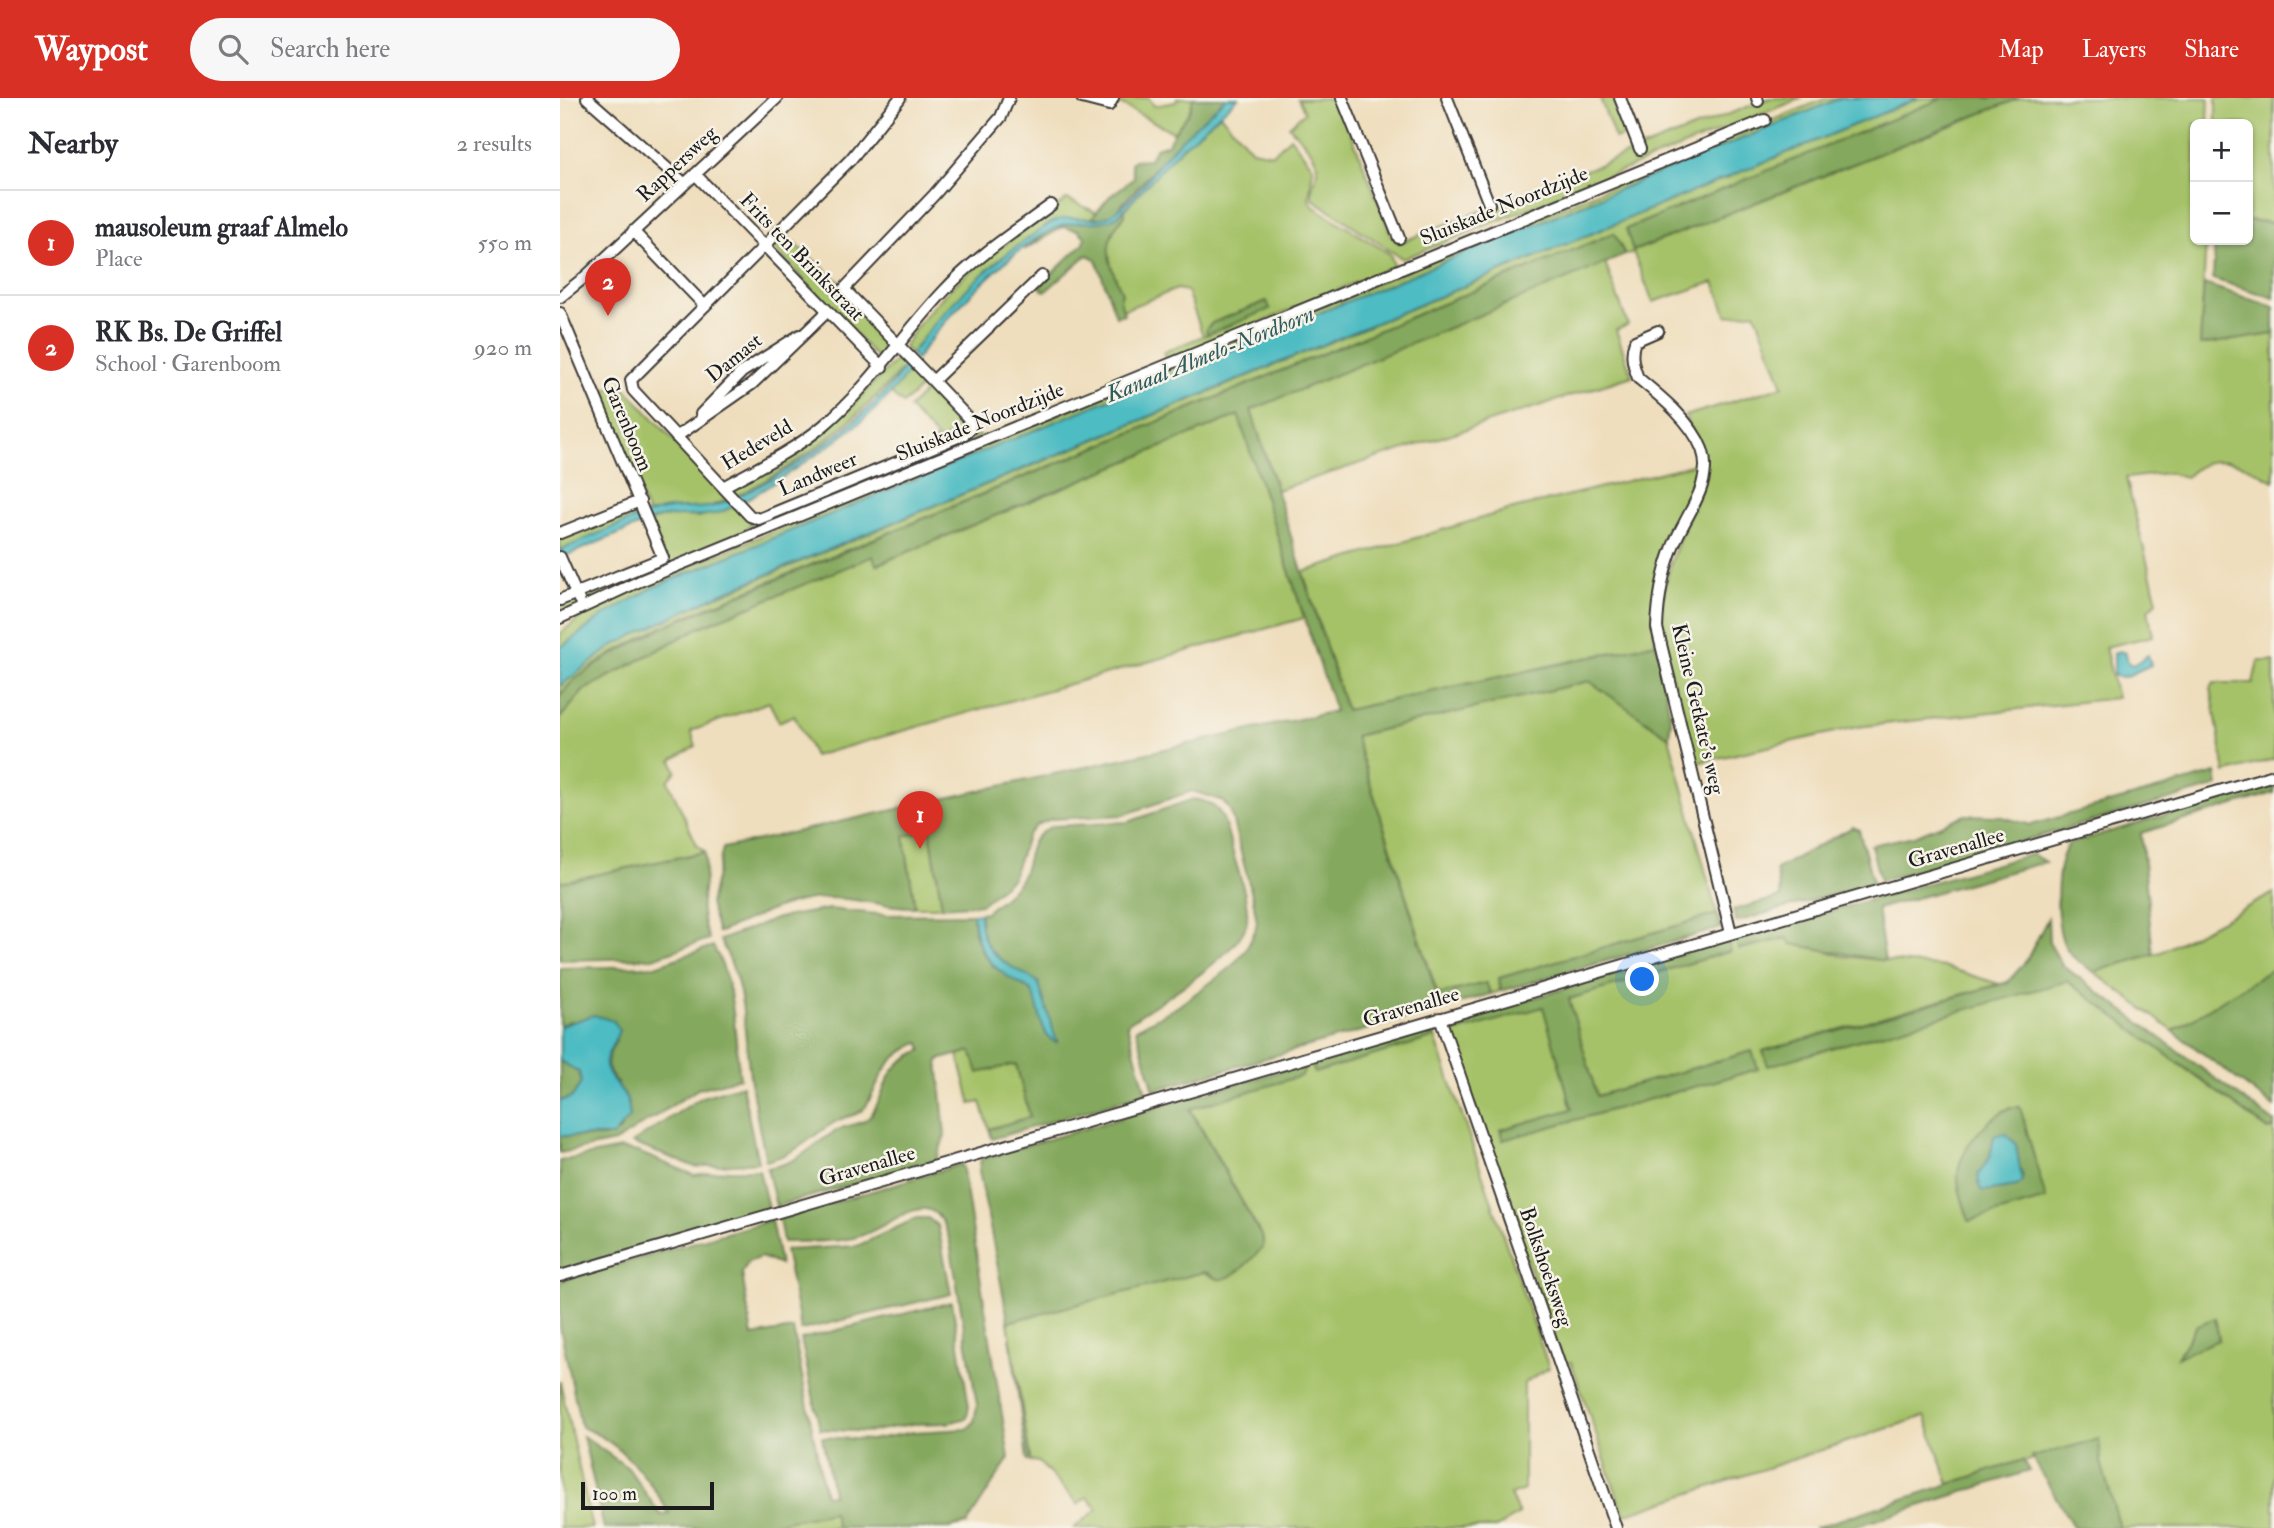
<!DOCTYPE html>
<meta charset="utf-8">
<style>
:root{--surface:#fff;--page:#f7f7f7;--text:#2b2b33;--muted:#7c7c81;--line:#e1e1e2;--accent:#d93025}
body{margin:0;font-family:"IM FELL Double Pica",serif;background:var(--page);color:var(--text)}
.controls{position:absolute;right:21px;top:21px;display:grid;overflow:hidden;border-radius:10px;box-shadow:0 2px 5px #0004}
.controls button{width:63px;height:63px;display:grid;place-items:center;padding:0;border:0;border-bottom:2px solid var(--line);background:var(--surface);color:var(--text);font:35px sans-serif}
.scale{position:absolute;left:21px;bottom:18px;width:133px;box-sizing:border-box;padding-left:7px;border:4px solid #1c1c1c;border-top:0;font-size:19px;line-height:24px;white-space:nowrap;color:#1c1c1c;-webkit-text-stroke:5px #f7f3e8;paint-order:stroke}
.you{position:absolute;left:1083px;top:882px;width:24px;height:24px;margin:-18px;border:5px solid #fff;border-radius:50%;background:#1a73e8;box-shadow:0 0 0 10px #1a73e833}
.badge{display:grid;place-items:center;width:46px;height:46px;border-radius:50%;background:var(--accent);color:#fff;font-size:23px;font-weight:700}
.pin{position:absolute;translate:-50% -58px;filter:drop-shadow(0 2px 4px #0008)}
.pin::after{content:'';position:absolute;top:37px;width:24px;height:21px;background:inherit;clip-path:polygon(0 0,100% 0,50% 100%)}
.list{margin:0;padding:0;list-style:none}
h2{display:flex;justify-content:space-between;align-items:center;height:91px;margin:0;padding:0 28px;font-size:30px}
h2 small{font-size:23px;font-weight:400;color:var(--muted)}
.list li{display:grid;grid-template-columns:46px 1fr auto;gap:21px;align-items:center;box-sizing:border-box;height:105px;padding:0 28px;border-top:2px solid var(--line)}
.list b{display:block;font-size:26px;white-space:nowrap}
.list p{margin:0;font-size:23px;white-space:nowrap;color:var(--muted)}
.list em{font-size:23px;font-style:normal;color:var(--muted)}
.icon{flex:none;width:38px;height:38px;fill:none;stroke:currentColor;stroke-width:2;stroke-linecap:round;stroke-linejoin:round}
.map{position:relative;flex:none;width:1714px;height:1430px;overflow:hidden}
header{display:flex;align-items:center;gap:42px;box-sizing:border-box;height:98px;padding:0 35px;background:var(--accent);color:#fff}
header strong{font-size:33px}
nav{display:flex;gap:38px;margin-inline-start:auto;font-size:24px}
.search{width:490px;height:63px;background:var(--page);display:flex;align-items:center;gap:18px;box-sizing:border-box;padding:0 24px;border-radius:38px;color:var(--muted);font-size:26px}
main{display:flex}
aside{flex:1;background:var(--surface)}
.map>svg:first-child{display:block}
.green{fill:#a6c269;stroke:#616f42;stroke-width:2;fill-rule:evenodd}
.forest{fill:#84a85d;stroke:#50623c;stroke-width:2;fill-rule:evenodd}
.water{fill:#4dbcc3;stroke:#346c70;stroke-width:2}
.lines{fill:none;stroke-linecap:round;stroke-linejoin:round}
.minor-casing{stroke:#3c3934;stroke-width:14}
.minor{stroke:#fff;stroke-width:10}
.labels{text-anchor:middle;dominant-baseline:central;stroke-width:5;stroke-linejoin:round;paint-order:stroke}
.street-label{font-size:21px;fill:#1c1c1c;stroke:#f7f3e8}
.water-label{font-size:23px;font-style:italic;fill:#305c5f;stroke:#f7f3e8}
</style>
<header>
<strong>Waypost</strong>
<div class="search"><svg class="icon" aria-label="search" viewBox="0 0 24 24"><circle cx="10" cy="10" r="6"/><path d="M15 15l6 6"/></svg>Search here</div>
<nav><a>Map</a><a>Layers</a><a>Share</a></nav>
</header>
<main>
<aside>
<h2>Nearby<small>2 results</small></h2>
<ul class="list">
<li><span class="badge">1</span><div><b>mausoleum graaf Almelo</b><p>Place</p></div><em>550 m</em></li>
<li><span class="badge">2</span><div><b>RK Bs. De Griffel</b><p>School · Garenboom</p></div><em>920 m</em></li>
</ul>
</aside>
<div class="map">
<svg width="1714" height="1430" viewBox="0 0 1714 1430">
<rect width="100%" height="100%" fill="#f7f3e8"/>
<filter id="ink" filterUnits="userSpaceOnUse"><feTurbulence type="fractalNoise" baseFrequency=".0143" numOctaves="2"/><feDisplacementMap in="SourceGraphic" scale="14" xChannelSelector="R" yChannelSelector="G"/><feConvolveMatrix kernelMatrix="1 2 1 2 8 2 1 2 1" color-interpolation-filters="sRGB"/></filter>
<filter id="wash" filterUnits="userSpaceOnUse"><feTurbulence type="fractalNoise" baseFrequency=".00686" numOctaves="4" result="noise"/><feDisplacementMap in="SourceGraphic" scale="28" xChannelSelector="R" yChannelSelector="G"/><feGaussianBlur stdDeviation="1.57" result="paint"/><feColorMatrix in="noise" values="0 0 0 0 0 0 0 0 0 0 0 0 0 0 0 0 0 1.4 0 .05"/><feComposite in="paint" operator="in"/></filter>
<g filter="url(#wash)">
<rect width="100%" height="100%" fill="#efdebd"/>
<path class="green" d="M557 0H589L594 8 616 4 617 0H633L630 15 613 34 556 4Z
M777 0 832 139 839 145 1210 0H1242L843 161 753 101C749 90 756 82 757 72 759 56 739 40 729 28L745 14 738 1Z
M1040 0H1053L1068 36 1055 41Z
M1267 0H1281L94 489 43 518 0 550V536L26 514 53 499Z
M1359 0H1383L1066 131 1074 153 1460 0H1649L1648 26H1635V142H1646L1640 247 1714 236V383C1681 366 1657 349 1626 379L1607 375 1566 380 1597 503 1588 512 1593 538 1545 549 1557 600 1297 629 1136 665C1125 621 1100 556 1102 513 1104 466 1130 418 1147 375L1125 318 1223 288 1195 214 1167 218 1154 184 1093 204 1073 154 1065 157 1054 135 126 518C83 538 33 561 0 597V588L54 547 93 525Z
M1656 0H1714V125L1688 122V26H1656Z
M660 16 692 52 713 56 730 39 753 69 749 101 754 109 830 156 834 168 608 264 604 254 643 238 627 193 617 191 558 214 542 149C569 96 615 54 660 16ZM706 203 709 211 646 237 652 225Z
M507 101 538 115 532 120 491 125 446 157 398 200 351 256 344 249C378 186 453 142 507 101Z
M223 136 281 185 278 191 330 249 319 262 214 150V146Z
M1045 165 1068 227 1056 232 1072 278 717 392 691 312Z
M341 257 347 264 344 269C295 325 240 365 175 399L169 390 287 312Z
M352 269 365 286 343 306 330 295Z
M59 286 63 288 169 401 146 410 88 416 38 295Z
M368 290 399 324 405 323 406 330 370 347 377 340 349 310Z
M679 317 744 520 254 658 234 617 219 624 209 604 131 633 136 648 112 662 116 673 108 683 137 747 145 754 0 784V620L24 592 140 529 313 458 317 467Z
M417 336 421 339 186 437 194 423Z
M1139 365C1139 384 1132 400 1124 418 1107 459 1086 499 1096 545L786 612 743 474 945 413Z
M173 407 192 423 179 440 0 517V504L104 461 91 423 111 417 139 419Z
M76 409 83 419 0 452V441Z
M1698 563H1714V661L1665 675 1651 590 1654 585H1693Z
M1030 583 1109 639 1157 816 939 880 940 893 931 896 926 885 878 897 795 638Z
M370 732 382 809H355L344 738Z
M1714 795V870L1613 933 1534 874 1601 854Z
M1175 840 1180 851 1227 840 1282 858 1385 869 1439 886 1203 953 1208 967 1507 883 1708 1032 1714 1030V1430H1560L1541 1364 1538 1342 1389 1386 1365 1318 1064 1417 1011 1264 1003 1266 890 936 983 908 1012 1012 940 1032 943 1042 1198 971 1192 953 1037 998 1008 901 1170 853 1168 842ZM1655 1220 1659 1241 1618 1258Z
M875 939 989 1270 964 1285V1392L950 1397 959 1416 936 1430H514L538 1411 527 1399 518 1406 479 1364 470 1363 448 1224 644 1174 655 1180 703 1141 630 1010 741 978 744 974 741 967 752 964 754 975Z
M412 953 456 966 470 1019 429 1031 421 1004 411 1006 398 957Z
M0 1283 32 1430H0Z
M273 1414 277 1430H191Z"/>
<path class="forest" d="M633 0H666L615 48 555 114 546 120H532L549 99 574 80 571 65 574 62 589 61 596 50 608 46C615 27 631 20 633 0Z
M1383 0H1460L1073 153 1066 131Z
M565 112V117C539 145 549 164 562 195L560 201 564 216 556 218 536 161 527 157 486 193 482 192 480 187 524 145 525 139 518 132 503 129 464 152C477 143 491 129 507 126 534 120 540 130 565 112Z
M1688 122 1714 125V200L1653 181 1655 142H1688Z
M1054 135 1065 157 691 312 786 612 1096 545 1111 622 1109 639 1029 583 795 638 877 897 926 885 931 896 594 992 576 931 617 909 669 871 685 853 695 833 697 824 693 801 670 712 663 703 632 693 563 717 491 721 477 727 468 736 452 780 422 806 382 809 370 732 344 738 355 809C325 809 297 800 268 800 231 799 191 822 158 835L150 806 163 750 775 613 678 317 316 467 313 458 140 529 24 592 0 620V597L14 582 45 561 105 528Z
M1644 186 1714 209V236L1640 247Z
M707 203 710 211 646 237 647 230 652 225Z
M1656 675 1658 688 1320 783 1311 747 1354 738 1405 717 1439 718 1471 727Z
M1714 684V695L1581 735 1593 856 1534 874C1524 867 1511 860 1505 848 1494 828 1494 764 1509 746Z
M633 701C661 704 664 720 670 744 676 769 689 798 687 823 684 855 593 907 567 926L586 995 432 1041 429 1031 470 1019 456 966 418 975 411 953 378 962 385 1037 376 1063 216 1108 207 1070C245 1064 252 1044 282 1030 292 1025 304 1027 311 1017 332 985 319 972 362 952L360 945 356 946C319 965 324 978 306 1008 299 1019 287 1017 277 1023 250 1038 238 1056 206 1063 200 1034 194 1006 190 978 182 923 188 893 160 842L218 820 269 811 326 817 413 816 414 835 422 854 433 868 473 894 487 937 496 941 477 884C447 865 419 858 420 815L426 814C436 805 452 795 459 783 474 761 461 742 493 728L568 724Z
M1293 729 1299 732 1313 785 1176 824 1173 812 1221 799 1216 771Z
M145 754C149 790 133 803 149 841L93 860 0 862V784Z
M1472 756 1485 764 1317 811 1325 863 1231 846 1227 840 1179 851 1175 840Z
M1157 816 1161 830 941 893 939 880Z
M1488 820 1489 844 1502 867 1714 1024V1030L1709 1032 1507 883 1208 968 1203 953 1448 884 1466 863Z
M1168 842 1171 853 1009 901 1037 998 1192 953 1198 971 943 1042 940 1032 1012 1011 983 909 890 936 889 925Z
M153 848C177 890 173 933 180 980L138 991 55 1044 0 1055V1038L44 1039 59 1034 61 1030 58 986C42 969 46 961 56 942L10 923 0 928V870L95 868Z
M1714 870V1009L1613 933Z
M872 929 875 939 754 975 752 964Z
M0 963 19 974 21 985 12 999 0 1003Z
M741 967 744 974 741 978 630 1011 703 1141V1149C695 1158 672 1184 658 1181 652 1179 651 1174 644 1174L448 1224 470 1359V1363L467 1362 447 1216 419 1073 421 1061Z
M182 987 198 1064 135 1069 72 1045 142 999Z
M1451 1009H1460L1486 1101 1409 1123C1405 1109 1398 1094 1398 1080 1397 1052 1427 1020 1451 1009ZM1456 1046 1457 1063 1463 1079 1432 1092 1428 1064Z
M60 1051 78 1054 134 1077 169 1072H199L208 1110 0 1173V1063Z
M402 1066 449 1360 407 1426 389 1430H277L273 1414 191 1430H44L23 1338 68 1370 101 1417 109 1415C89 1380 61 1343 21 1329L0 1229V1183L211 1122 220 1167 201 1159 188 1164 182 1175 192 1238 233 1231 265 1397 273 1396 262 1339 310 1342 353 1334 407 1331 414 1324 417 1307 390 1145C374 1076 332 1132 293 1140 271 1145 246 1143 223 1144L219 1121Z
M357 1120H368L378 1128 391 1196 241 1232 225 1152 297 1148Z
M392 1204 409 1308 407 1320 388 1325 352 1326 309 1334 260 1331 241 1241Z
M1655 1220 1659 1242 1617 1259 1637 1227Z
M1539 1341 1541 1364 1560 1430H1514L1472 1359Z
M1463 1362 1469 1373 1291 1430H1254Z"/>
<path class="water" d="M666 0H678L617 54 558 118C539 129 520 121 501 128 455 145 383 221 356 262L351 256C387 204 438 158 491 125 510 113 535 128 553 115 575 101 596 68 615 48 631 31 649 16 666 0Z
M1281 0H1359L158 497 54 547 0 588V550L43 518 94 489Z
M347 264 352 269C316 321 261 354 209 388 194 397 174 410 158 415 137 421 116 415 95 421L0 460V452C32 439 65 422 99 413 118 407 138 413 157 407 213 387 318 317 347 264Z
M1559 553 1566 555 1568 565 1573 567 1588 557 1591 567 1565 579 1554 578V555Z
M420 815C419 858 447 865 478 884L497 944C477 939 482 907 471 893 467 887 458 886 453 882 427 867 414 846 413 816Z
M34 917 54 923 59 932C56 942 48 953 46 963 43 982 73 992 69 1019L53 1038H0V1003L12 999 21 985 19 974 0 963V928Z
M1445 1035 1456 1046 1462 1084 1457 1088 1424 1093 1420 1091 1418 1077 1430 1059 1434 1038Z"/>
</g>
<g filter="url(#ink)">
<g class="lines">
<g class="minor-casing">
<path id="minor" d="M27 0 125 86
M340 0 291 61 71 282 73 292 163 389C197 370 233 353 263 328 310 288 342 238 383 194 414 160 454 134 491 107
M522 0 549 7 553 0
M782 0 839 140
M887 0 929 106
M1060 0 1080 51
M1197 0 1198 3
M135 76 322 269
M73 133 145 208
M0 199 25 179 217 0
M0 215 103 460 0 502
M1098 233 1075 243C1070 256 1073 267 1078 280 1101 299 1131 323 1142 351 1155 386 1123 420 1112 451 1102 477 1098 503 1097 530L1171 835
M373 283 284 191 374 97 441 19 449 0
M141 316 182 274 240 237
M116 339 192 286 267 214
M163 389 190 418 199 421 403 337 410 331 409 321 373 283 482 178
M0 435 80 403
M0 459 19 502
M0 520 80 483 1205 22
M880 920 1056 1430
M0 1178 1714 677"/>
</g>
<use href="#minor" class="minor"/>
</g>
</g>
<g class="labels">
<g class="street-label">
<text transform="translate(117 66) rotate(-43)">Rappersweg</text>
<text transform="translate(944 108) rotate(-22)">Sluiskade Noordzijde</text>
<text transform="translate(242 159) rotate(46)">Frits ten Brinkstraat</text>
<text transform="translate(174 260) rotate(-39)">Damast</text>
<text transform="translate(420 324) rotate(-22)">Sluiskade Noordzijde</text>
<text transform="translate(67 326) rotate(67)">Garenboom</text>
<text transform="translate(197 347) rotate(-31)">Hedeveld</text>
<text transform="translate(258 376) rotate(-23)">Landweer</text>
<text transform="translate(1138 611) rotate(77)">Kleine Getkate's weg</text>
<text transform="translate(1396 750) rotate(-16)">Gravenallee</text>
<text transform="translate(851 909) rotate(-16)">Gravenallee</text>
<text transform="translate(307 1068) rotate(-16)">Gravenallee</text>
<text transform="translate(986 1169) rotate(71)">Bolkshoeksweg</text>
</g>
<g class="water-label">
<text transform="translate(650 256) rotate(-22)">Kanaal Almelo-Nordhorn</text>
</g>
</g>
</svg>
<div class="controls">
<button>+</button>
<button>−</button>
</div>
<div class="scale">100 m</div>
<div class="you"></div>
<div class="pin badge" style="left:360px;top:751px">1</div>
<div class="pin badge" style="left:48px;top:218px">2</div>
</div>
</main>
